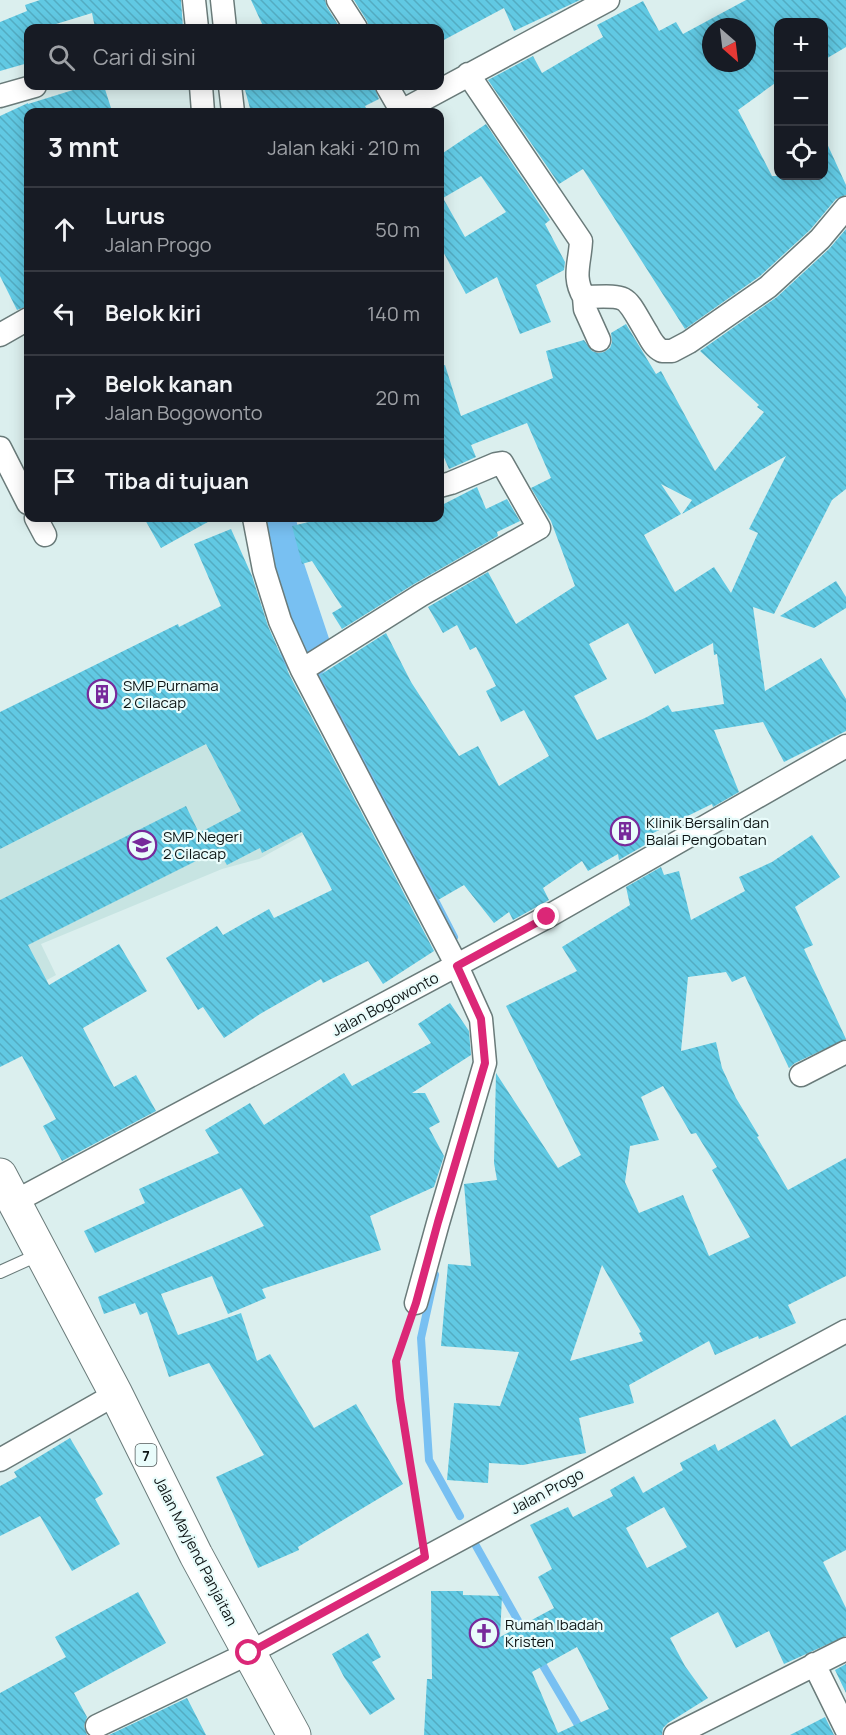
<!DOCTYPE html>
<html lang="id">
<meta charset="utf-8">
<style>
:root{--surface:#171b24;--page:#20242c;--text:#f1f3f6;--muted:#9ea1a6;--line:#363941}
body{margin:0;font-family:Manrope,sans-serif;background:var(--page);color:var(--text)}
.controls{position:absolute;right:18px;top:18px;display:grid;overflow:hidden;border-radius:12px;box-shadow:0 3px 15px #0003}
.controls button{width:54px;height:54px;display:grid;place-items:center;padding:0;border:0;border-bottom:2px solid var(--line);background:var(--surface);color:var(--text);font:30px sans-serif}
.compass{position:absolute;left:702px;top:18px;width:54px;height:54px;border-radius:50%;background:var(--surface);box-shadow:0 3px 15px #0003;rotate:152deg}
.stop{position:absolute;width:18px;height:18px;margin:-14px;border:4px solid #db2777;border-radius:50%;background:#fff}
.stop.end{background:#db2777;border-color:#fff;box-shadow:0 2px 6px #0008}
.list{margin:0;padding:0;list-style:none}
h2{display:flex;justify-content:space-between;align-items:center;height:78px;margin:0;padding:0 24px;font-size:26px}
h2 small{font-size:20px;font-weight:400;color:var(--muted)}
.list li{display:grid;grid-template-columns:39px 1fr auto;gap:18px;align-items:center;box-sizing:border-box;height:84px;padding:0 24px;border-top:2px solid var(--line)}
.list b{display:block;font-size:22px;white-space:nowrap}
.list p{margin:0;font-size:20px;white-space:nowrap;color:var(--muted)}
.list em{font-size:20px;font-style:normal;color:var(--muted)}
.icon{flex:none;width:33px;height:33px;fill:none;stroke:currentColor;stroke-width:2;stroke-linecap:round;stroke-linejoin:round}
.map{position:relative;flex:none;width:846px;height:1735px;overflow:hidden}
.search{position:absolute;background:var(--surface);box-shadow:0 3px 15px #0003;left:24px;top:24px;width:420px;height:66px;display:flex;align-items:center;gap:15px;box-sizing:border-box;padding:0 21px;border-radius:12px;color:var(--muted);font-size:22px}
.panel{position:absolute;background:var(--surface);box-shadow:0 3px 15px #0003;left:24px;top:108px;width:420px;height:414px;border-radius:12px}
.map>svg:first-child{display:block}
.built{fill:#c7e4e2}
.lines{fill:none;stroke-linecap:round;stroke-linejoin:round}
.stream{stroke:#78c0f2;stroke-width:8}
.river{stroke:#78c0f2;stroke-width:51}
.building{fill:url(#building-back-hatch);fill-rule:evenodd}
.lane-casing{stroke:#6a7b7a;stroke-width:14}
.street-casing{stroke:#6a7b7a;stroke-width:25}
.highway-casing{stroke:#6a7b7a;stroke-width:35}
.path{stroke:#788686;stroke-width:4;stroke-dasharray:6 3;stroke-linecap:butt}
.lane{stroke:#fff;stroke-width:12}
.street{stroke:#fff;stroke-width:22}
.highway{stroke:#fff;stroke-width:33}
.route{stroke:#db2777;stroke-width:8}
.labels{text-anchor:middle;dominant-baseline:central;stroke-width:4.5;stroke-linejoin:round;paint-order:stroke}
.shield{fill:#e9fcfb;stroke:#505a5a;stroke-width:1.5}
.shield-label{font-size:14px;font-weight:bold;fill:#0e1515}
.poi-label{font-size:15px;fill:#0e1515;stroke:#e9fcfb;text-anchor:start}
.street-label{font-size:15px;fill:#0e1515;stroke:#e9fcfb}
</style>
<div class="map">
<svg width="846" height="1735" viewBox="0 0 846 1735">
<defs>
<pattern id="building-back-hatch" width="6" height="6" patternUnits="userSpaceOnUse" patternTransform="scale(1.5)"><rect width="6" height="6" fill="#61c9e3"/><path d="M-1 5l2 2M0 0l6 6M5-1l2 2" fill="none" stroke="#53acc2"/></pattern>
</defs>
<rect width="100%" height="100%" fill="#dbefee"/>
<path class="built" d="M228 671 310 831 259 859 222 869 41 944 56 975 0 1006V782Z"/>
<g class="lines">
<path class="stream" d="M317 672 454 937
M435 1275 421 1338 429 1460 460 1516
M475 1544 526 1635
M538 1657 584 1735"/>
<path class="river" d="M272 528 279 569 307 653"/>
</g>
<path class="building" d="M40 0H181L183 28H95L92 13 43 28H28V63L0 71V22L27 11 25 5Z
M251 0H325L327 7 340 28H264Z
M354 0H580L514 31 504 8 440 42V28H369L367 21Z
M746 0H846V47L824 60V22H778V81L738 110 772 176H824V137L846 185V195L836 199 810 230 760 276 685 329 583 169 559 184 488 80 533 56 542 73 603 37 597 25 643 1 659 31 676 22 683 34ZM711 27H747V63H711Z
M86 86H104L111 108 96 112H28V306L17 310 0 276V116L28 103V104Z
M244 86H374L379 99 365 106 368 112H251Z
M486 124 550 220 545 224 565 262 564 270 536 285 551 322 520 334 497 277 466 294 440 246V155ZM481 176 506 212 465 237 443 198Z
M846 229V489L832 500 774 614 753 607 765 691 821 658 846 699V731L784 762 763 722 714 730 739 792 713 807 712 804 647 836 650 842 619 860 618 854 588 871 582 861 543 888 549 900 513 920 509 912 494 923 464 885 438 900 320 675 386 633 411 682 459 756 478 746 499 786 549 756 524 710 501 722 486 691 496 686 476 647 470 650 457 625 443 633 428 607 488 572 516 624 575 586 551 521 531 488 551 478 527 423 471 445 476 457 449 469 440 448V366L445 365 461 416 553 378 546 351 584 340 592 351 598 353 604 352 610 348 612 342 611 333 626 324 656 374 661 371 715 471 764 412 757 407 759 405 700 351 777 297 829 249ZM786 456 749 529 758 533 731 593 714 567 675 592 644 535 681 514 661 484 692 500 682 514ZM628 623 655 674 713 643 714 655 717 654 724 704 672 712 668 705 647 717 597 740 574 696 607 679 589 644Z
M477 487 486 509 507 499 520 521 497 532 498 536 414 584 342 629 332 613 342 607 312 561 302 564 292 526 325 518H440V506Z
M144 518H215L161 548Z
M231 529 252 576 268 626 290 676 434 951 383 984 368 961 323 983 321 979 260 1014 224 1038 203 1007 198 1010 166 958 217 926 223 935 269 909 274 918 332 890 302 832 262 853 260 848 227 865 218 850 28 945 49 985 119 944 147 991 83 1028 114 1087 136 1075 156 1111 62 1161 43 1126 56 1119 22 1056 0 1067V900L186 806 199 833 241 811 206 744 0 849V712L178 624 179 627 221 606 194 544Z
M836 581 846 597V608L814 628 780 616Z
M812 835 840 877 795 907 813 945 804 949 846 1039 795 1063 789 1068 745 976 732 982 726 972 688 977 681 1051 716 1042 722 1068 736 1098 759 1136 757 1137 788 1190 846 1158V1276L788 1305 796 1323 759 1339 758 1336 715 1355 709 1341 629 1385 634 1403 579 1418 586 1453 523 1465 489 1463 488 1483 447 1480 454 1403 500 1406 519 1352 441 1346 448 1264 471 1266 464 1184 497 1180 494 1163 496 1073 558 1168 581 1155 506 1006 577 971 562 947 630 905 626 887 661 867 664 875 679 871 691 920 745 891 739 877 772 862ZM663 1086 691 1134 696 1133 717 1167 712 1170 750 1237 709 1256 683 1195 639 1213 625 1182 630 1146 659 1140 641 1097ZM602 1265 641 1332 639 1333 643 1341 570 1361Z
M450 1003 469 1031 471 1055 412 1093H425L440 1122 429 1128 444 1156 434 1187 370 1216 381 1250 262 1289 266 1298 228 1314 212 1276 161 1294 178 1335 241 1313 257 1361 270 1354 314 1428 356 1404 403 1484 298 1547 299 1550 258 1568 216 1477 264 1455 209 1363 169 1377 147 1312 140 1315 135 1303 104 1314 98 1297 264 1226 241 1188 95 1253 84 1231 145 1203 139 1189 219 1153 205 1130 250 1103 264 1125 344 1073 352 1086 431 1043 418 1024Z
M846 1415V1550L823 1562 846 1608V1636L784 1664 769 1631 736 1648 718 1612 670 1638 685 1666 708 1698 668 1723 663 1728 662 1735H424L427 1679H432L431 1591H463V1595L502 1596 500 1637 554 1608 538 1577 552 1569 530 1525 568 1507 573 1517 613 1496 610 1490 634 1476 643 1493 683 1470 680 1463 715 1444 718 1451 775 1419 791 1447ZM664 1507 687 1547 647 1568 626 1528ZM577 1647 609 1709 558 1733 532 1672Z
M70 1438 103 1494 95 1499 120 1544 72 1571 40 1516 0 1536V1486L17 1477 14 1472Z
M138 1592 166 1643 74 1693 87 1717 84 1726 87 1735H0V1693L66 1657 55 1637Z
M368 1633 381 1657 372 1662 395 1699 370 1715 344 1677 332 1654Z
M846 1664V1693L835 1670Z
M187 1698 206 1735H109Z
M825 1717 834 1735H790Z"/>
<g class="lines">
<g class="lane-casing">
<path id="lane" d="M0 1272 40 1254"/>
</g>
<g class="street-casing">
<path id="street" d="M194 0 197 28
M222 0 225 28
M338 0 356 28
M468 74 581 241C580 263 572 277 584 297 631 296 623 293 647 333 651 340 654 347 662 351H672L689 342 768 287 820 239 846 208
M201 86 203 112
M230 86 233 112
M387 86 402 112
M0 96 35 86
M400 112 608 0
M584 297 585 309 599 340
M0 335 28 319
M0 448 28 503
M36 518 45 535
M254 518 264 570 280 621 302 670 457 966 481 1019 485 1063 438 1223 416 1303
M302 670 421 595 539 528 502 463 496 464 451 483 440 486
M801 1075 846 1052
M14 1202 547 917 846 746
M0 1460 116 1394
M814 1664 846 1729
M97 1726 249 1653 846 1331
M675 1735 846 1649"/>
</g>
<g class="highway-casing">
<path id="highway" d="M0 1175 116 1394 196 1555 294 1735"/>
</g>
<path class="path" d="M409 1325 396 1361 400 1399 421 1532"/>
<use href="#lane" class="lane"/>
<use href="#street" class="street"/>
<use href="#highway" class="highway"/>
</g>
<g class="lines">
<path class="route" d="M249 1653 425 1557 400 1399 396 1361 416 1303 438 1222 485 1063 481 1019 457 966 547 917"/>
</g>
<defs>
<g id="building-ring" transform="scale(1.5)"><circle r="9.5" fill="#e9fcfb" stroke="#772a9b" stroke-width="1.5"/><path d="M-4-6H4V6H1V3H-1V6H-4ZM-2.5-4.3h1.7v1.8h-1.7ZM.8-4.3h1.7v1.8H.8ZM-2.5-1h1.7V.8h-1.7ZM.8-1h1.7V.8H.8Z" fill="#772a9b"/></g>
<g id="school-ring" transform="scale(1.5)"><circle r="9.5" fill="#e9fcfb" stroke="#772a9b" stroke-width="1.5"/><path d="M0-5L7-2L0 1L-7-2ZM-4 1L0 2.5L4 1V4Q0 6-4 4Z" fill="#772a9b"/></g>
<g id="church-ring" transform="scale(1.5)"><circle r="9.5" fill="#e9fcfb" stroke="#772a9b" stroke-width="1.5"/><path d="M-1.2-6h2.4v3.5h3.3v2.4h-3.3V6h-2.4V-.1h-3.3v-2.4h3.3Z" fill="#772a9b"/></g>
</defs>
<g fill-rule="evenodd">
<use href="#building-ring" x="102" y="694"/>
<use href="#building-ring" x="625" y="831"/>
<use href="#school-ring" x="142" y="845"/>
<use href="#church-ring" x="484" y="1633"/>
</g>
<g class="labels">
<rect class="shield" x="135.5" y="1444" width="21" height="22" rx="4.5"/>
<g class="shield-label">
<text x="146" y="1455">7</text>
</g>
<g class="poi-label">
<text x="123" y="685">SMP Purnama<tspan x="123" dy="17">2 Cilacap</tspan></text>
<text x="646" y="822">Klinik Bersalin dan<tspan x="646" dy="17">Balai Pengobatan</tspan></text>
<text x="163" y="836">SMP Negeri<tspan x="163" dy="17">2 Cilacap</tspan></text>
<text x="505" y="1624">Rumah Ibadah<tspan x="505" dy="17">Kristen</tspan></text>
</g>
<g class="street-label">
<text transform="translate(385 1004) rotate(-28)">Jalan Bogowonto</text>
<text transform="translate(547 1491) rotate(-28)">Jalan Progo</text>
<text transform="translate(196 1551) rotate(63)">Jalan Mayjend Panjaitan</text>
</g>
</g>
</svg>
<div class="controls">
<button>+</button>
<button>−</button>
<button><svg class="icon" aria-label="locate" viewBox="0 0 24 24"><circle cx="12" cy="12" r="6"/><path d="M12 2v4M12 18v4M2 12h4M18 12h4"/></svg></button>
</div>
<svg class="compass" viewBox="-18 -18 36 36"><path d="M0-13l5 13h-10z" fill="#e53935"/><path d="M0 13l5-13h-10z" fill="#9ea1a6"/></svg>
<div class="stop" style="left:249px;top:1653px"></div>
<div class="stop end" style="left:547px;top:917px"></div>
<div class="search"><svg class="icon" aria-label="search" viewBox="0 0 24 24"><circle cx="10" cy="10" r="6"/><path d="M15 15l6 6"/></svg>Cari di sini</div>
<section class="panel">
<h2>3 mnt<small>Jalan kaki · 210 m</small></h2>
<ul class="list">
<li><svg class="icon" aria-label="ahead" viewBox="0 0 24 24"><path d="M12 20V5M6 11l6-6 6 6"/></svg><div><b>Lurus</b><p>Jalan Progo</p></div><em>50 m</em></li>
<li><svg class="icon" aria-label="left" viewBox="0 0 24 24"><path d="M17 20v-9H6M10 6l-5 5 5 5"/></svg><div><b>Belok kiri</b></div><em>140 m</em></li>
<li><svg class="icon" aria-label="right" viewBox="0 0 24 24"><path d="M7 20v-9h11M14 6l5 5-5 5"/></svg><div><b>Belok kanan</b><p>Jalan Bogowonto</p></div><em>20 m</em></li>
<li><svg class="icon" aria-label="arrive" viewBox="0 0 24 24"><path d="M6 21V4h12l-3 4 3 4H6"/></svg><div><b>Tiba di tujuan</b></div></li>
</ul>
</section>
</div>
